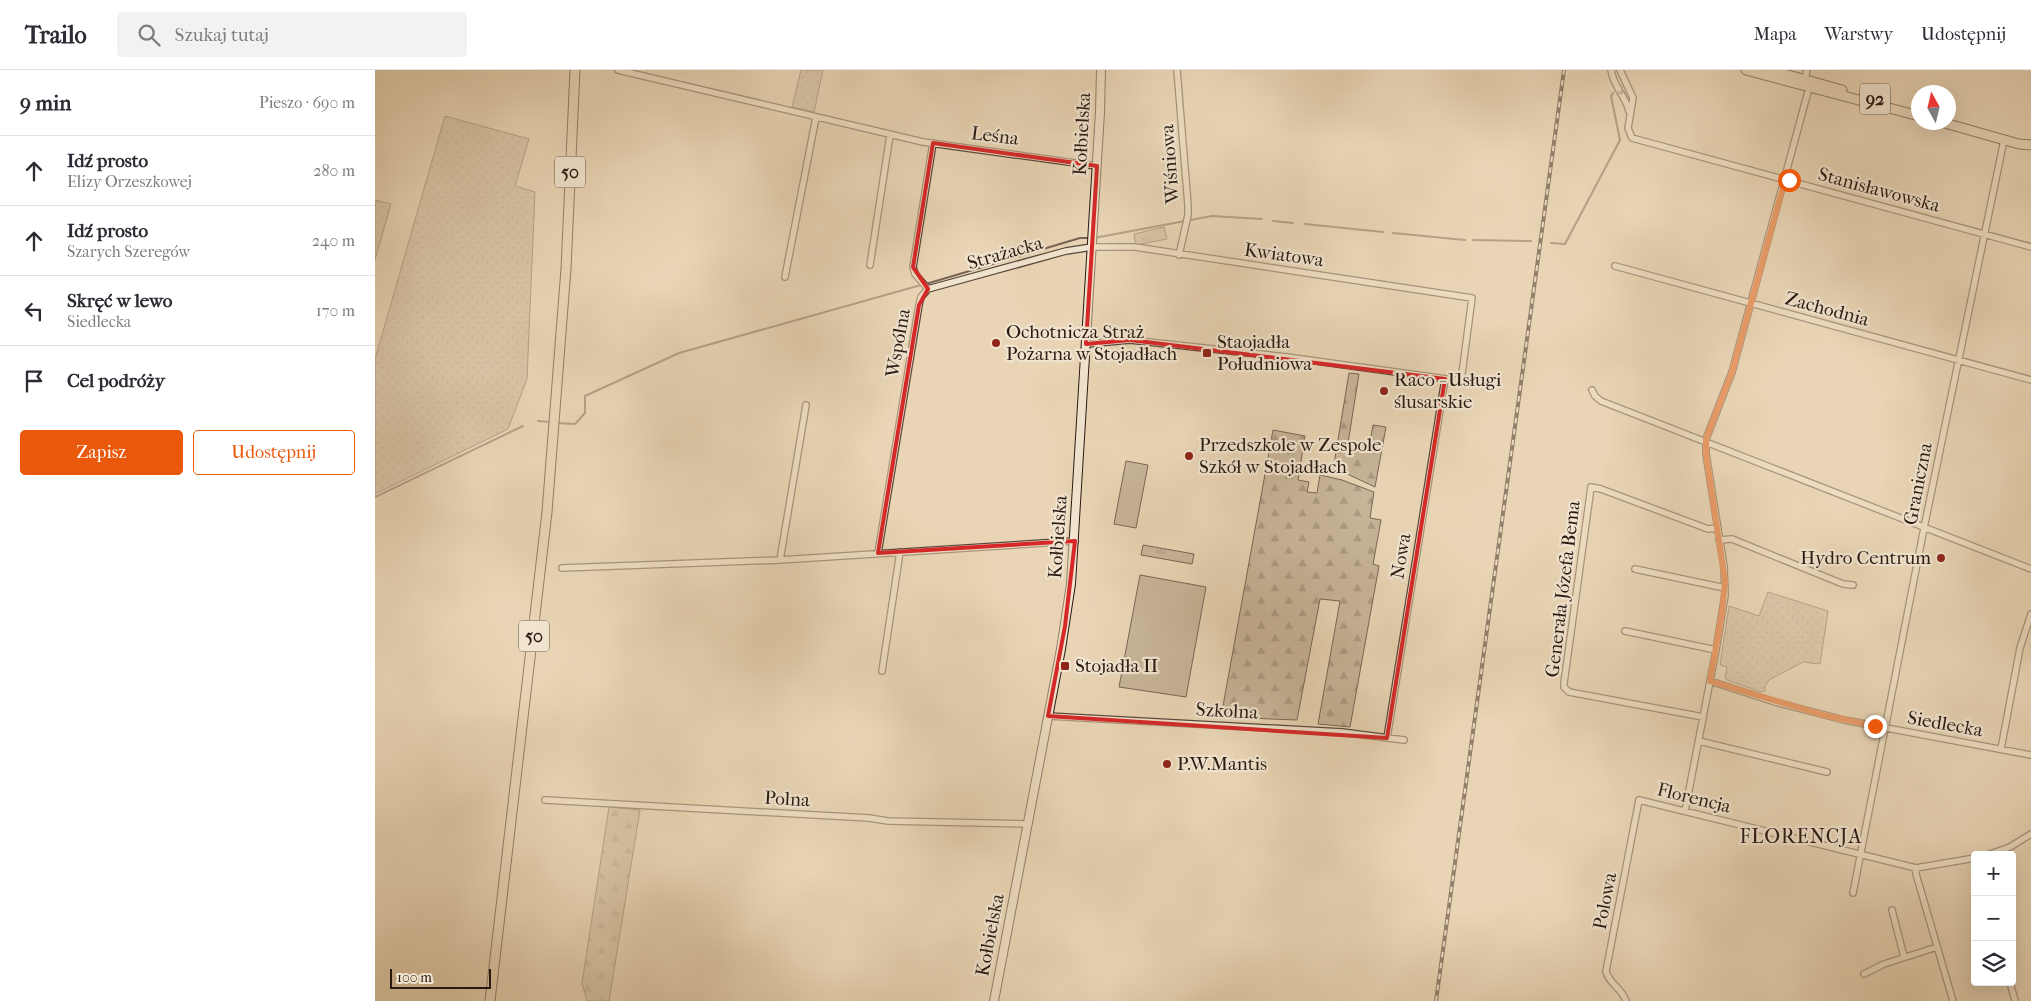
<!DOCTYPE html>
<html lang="pl">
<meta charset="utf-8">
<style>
:root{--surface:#fff;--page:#f2f2f3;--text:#2b2b33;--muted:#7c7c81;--line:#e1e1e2;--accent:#ea580c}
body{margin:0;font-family:"IM FELL French Canon",serif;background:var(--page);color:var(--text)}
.controls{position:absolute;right:15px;bottom:15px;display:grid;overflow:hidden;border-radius:5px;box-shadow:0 5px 20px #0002}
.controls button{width:45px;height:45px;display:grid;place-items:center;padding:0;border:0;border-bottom:1px solid var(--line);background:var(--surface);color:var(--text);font:25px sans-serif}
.compass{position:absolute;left:1536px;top:15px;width:45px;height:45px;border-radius:50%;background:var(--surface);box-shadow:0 5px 20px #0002;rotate:352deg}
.scale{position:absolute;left:15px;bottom:12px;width:101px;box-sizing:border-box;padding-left:5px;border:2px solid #291912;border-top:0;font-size:14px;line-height:18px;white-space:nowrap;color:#291912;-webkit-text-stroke:4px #f1e4cf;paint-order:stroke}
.stop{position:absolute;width:15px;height:15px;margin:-11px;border:4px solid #ea580c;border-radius:50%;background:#fff}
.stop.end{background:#ea580c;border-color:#fff;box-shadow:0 1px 5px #0008}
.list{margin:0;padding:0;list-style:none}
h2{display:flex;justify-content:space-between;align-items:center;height:65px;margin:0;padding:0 20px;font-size:21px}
h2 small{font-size:16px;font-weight:400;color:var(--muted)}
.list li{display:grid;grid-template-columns:32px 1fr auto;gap:15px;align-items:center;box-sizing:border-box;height:70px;padding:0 20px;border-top:1px solid var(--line)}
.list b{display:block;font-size:19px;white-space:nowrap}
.list p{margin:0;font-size:16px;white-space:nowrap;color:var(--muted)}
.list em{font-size:16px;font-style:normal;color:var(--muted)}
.actions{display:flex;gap:10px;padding:15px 20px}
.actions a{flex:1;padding:11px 0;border:1px solid var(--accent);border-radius:5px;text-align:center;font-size:18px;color:var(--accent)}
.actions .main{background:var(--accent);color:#fff}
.icon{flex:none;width:28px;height:28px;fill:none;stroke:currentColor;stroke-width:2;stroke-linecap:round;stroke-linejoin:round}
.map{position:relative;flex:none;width:1656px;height:931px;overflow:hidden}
header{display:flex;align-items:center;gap:30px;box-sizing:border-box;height:70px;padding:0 25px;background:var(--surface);border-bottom:1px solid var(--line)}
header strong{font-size:24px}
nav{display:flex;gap:28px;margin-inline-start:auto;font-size:18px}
.search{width:350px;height:45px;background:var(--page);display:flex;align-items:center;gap:12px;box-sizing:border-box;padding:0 18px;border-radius:5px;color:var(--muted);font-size:19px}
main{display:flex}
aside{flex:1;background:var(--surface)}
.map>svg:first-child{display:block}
.grass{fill:url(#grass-dots);stroke:#786756}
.forest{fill:url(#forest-firs);stroke:#786756}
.park{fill:url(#park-tufts);stroke:#786756}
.garden{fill:#c8b599;stroke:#786756}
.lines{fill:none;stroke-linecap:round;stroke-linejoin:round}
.stream{stroke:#756353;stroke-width:2}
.street-casing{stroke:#59483b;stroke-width:8}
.secondary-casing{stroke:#291912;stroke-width:10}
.primary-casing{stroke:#291912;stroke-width:11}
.street{stroke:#f1e4cf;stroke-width:5.5}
.secondary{stroke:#f1e4cf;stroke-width:8}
.primary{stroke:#e9d5b5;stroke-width:9}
.rail-casing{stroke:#291912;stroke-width:4}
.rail{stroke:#f1e4cf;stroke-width:2;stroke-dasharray:5.5;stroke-linecap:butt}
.oneway{stroke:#97897a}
.route{stroke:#ea580c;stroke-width:6}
.marked{fill:none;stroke:#d62828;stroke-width:4;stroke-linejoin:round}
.poi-dot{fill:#8f2418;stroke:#f1e4cf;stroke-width:2}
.labels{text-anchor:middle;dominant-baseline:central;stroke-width:4.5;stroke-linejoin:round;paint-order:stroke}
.shield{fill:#f1e4cf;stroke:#65564b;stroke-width:1}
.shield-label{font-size:18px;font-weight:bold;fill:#291912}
.street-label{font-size:19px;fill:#291912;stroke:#f1e4cf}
.poi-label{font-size:19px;fill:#291912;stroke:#f1e4cf;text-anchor:start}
.neighbourhood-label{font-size:20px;letter-spacing:1px;fill:#291912;stroke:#f1e4cf}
</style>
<header>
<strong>Trailo</strong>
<div class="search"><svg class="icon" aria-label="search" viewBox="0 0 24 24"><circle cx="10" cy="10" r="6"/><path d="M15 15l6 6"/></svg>Szukaj tutaj</div>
<nav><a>Mapa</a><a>Warstwy</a><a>Udostępnij</a></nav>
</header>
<main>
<aside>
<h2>9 min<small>Pieszo · 690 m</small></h2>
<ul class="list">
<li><svg class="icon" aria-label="ahead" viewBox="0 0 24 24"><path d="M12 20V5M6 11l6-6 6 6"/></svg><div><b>Idź prosto</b><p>Elizy Orzeszkowej</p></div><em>280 m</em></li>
<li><svg class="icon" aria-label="ahead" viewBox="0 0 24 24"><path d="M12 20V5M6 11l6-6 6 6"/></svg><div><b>Idź prosto</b><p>Szarych Szeregów</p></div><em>240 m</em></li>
<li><svg class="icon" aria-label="left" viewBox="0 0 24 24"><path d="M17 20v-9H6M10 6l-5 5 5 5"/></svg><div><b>Skręć w lewo</b><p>Siedlecka</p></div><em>170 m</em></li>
<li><svg class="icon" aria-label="arrive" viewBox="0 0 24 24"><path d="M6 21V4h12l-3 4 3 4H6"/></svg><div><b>Cel podróży</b></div></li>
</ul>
<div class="actions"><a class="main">Zapisz</a><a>Udostępnij</a></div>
</aside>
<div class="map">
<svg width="1656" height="931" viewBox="0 0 1656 931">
<defs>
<pattern id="grass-dots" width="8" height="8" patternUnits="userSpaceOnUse" patternTransform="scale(1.25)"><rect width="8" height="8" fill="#c8b599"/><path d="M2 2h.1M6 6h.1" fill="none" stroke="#ac9b83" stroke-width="1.8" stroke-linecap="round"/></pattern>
<pattern id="forest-firs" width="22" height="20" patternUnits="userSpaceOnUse" patternTransform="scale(1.25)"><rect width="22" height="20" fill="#c8b599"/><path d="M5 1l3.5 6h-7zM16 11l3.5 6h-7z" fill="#ac9b83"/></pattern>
<pattern id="park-tufts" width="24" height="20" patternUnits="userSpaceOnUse" patternTransform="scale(1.25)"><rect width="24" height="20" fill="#c8b599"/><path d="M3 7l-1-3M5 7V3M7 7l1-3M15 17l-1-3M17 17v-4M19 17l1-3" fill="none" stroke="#ac9b83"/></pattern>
</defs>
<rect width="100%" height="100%" fill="#e9d5b5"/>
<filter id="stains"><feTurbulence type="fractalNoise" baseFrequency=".004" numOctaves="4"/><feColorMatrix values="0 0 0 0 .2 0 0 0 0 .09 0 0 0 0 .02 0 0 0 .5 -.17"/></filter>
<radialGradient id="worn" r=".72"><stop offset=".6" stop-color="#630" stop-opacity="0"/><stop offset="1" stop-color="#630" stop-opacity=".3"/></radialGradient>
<path class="grass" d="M426 0H448L439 42 417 37Z
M70 46 154 69 140 116 160 122 152 309 133 359 0 424V289Z
M0 130 16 134 0 190Z
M1393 522 1453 541 1445 594 1428 592 1394 610 1390 616V621L1386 622 1352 610 1350 608 1352 597 1345 595 1354 536 1384 546Z"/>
<path class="forest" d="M974 303 984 304 973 373 994 377 998 355 1011 357 1000 417 968 402 958 400Z
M898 360 930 366 923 410 934 412 932 422 942 423 945 405 967 410 999 422 995 448 1006 450 998 494 1004 496 975 657 943 654 965 531 945 529 922 650 846 647Z
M234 737 265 740 234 931H212L207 913Z"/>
<path class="park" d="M789 157 792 169 761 175 759 164Z
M768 475 819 484 817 494 766 485Z"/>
<path class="garden" d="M751 391 773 395 761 458 739 454Z
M765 505 831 517 811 627 744 617Z"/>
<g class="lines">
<path class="stream" d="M898 151 918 153
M930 154 1008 162
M1018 163 1090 170
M719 168 837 146 887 149
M1098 170 1156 171
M1176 173 1190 174 1245 70 1236 26 1238 23
M551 214 705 168H715
M163 351 177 352
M182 353 200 354 210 343V326L304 283 546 215
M0 427 148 356"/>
<g class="street-casing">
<path id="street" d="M243 0 548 72 722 96
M802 0 813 135V145L804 185
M1236 0C1238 16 1250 25 1254 41
M1245 0 1258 28 1253 58 1257 68 1656 177
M1430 10 1432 0
M495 195 515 65
M1240 196 1656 310
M410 207 441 47
M553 219 691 181 717 177H760L1097 228 1086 311 912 287 755 270 711 274
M553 219 540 204 538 197 558 73
M1217 320 1220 326 1226 331 1656 499
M1344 470 1357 469 1468 514 1478 515
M503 483 544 235 546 227 553 219
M405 490 431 335
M187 498 405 490 700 471
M1260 499 1350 518
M1250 561 1341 580
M507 601 525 482
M1335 611 1400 632 1469 650 1656 685
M673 646 967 662 1029 670
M1328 647 1194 622 1189 617V613L1216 417 1226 419 1333 459 1343 458
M1012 668 1070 309
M1324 671 1452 702
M1626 679 1645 578 1656 544
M170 730 494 748 513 751 653 754
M1310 741 1341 580 1350 525 1349 497 1331 384V369L1357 302 1434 18
M1612 785 1635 777 1656 764
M1541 798V804L1578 931
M1478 823 1550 453 1629 70
M1517 840 1529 887
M1489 904 1509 894 1562 877
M1635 912 1640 931
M1251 931C1247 918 1233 913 1231 901L1264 730 1541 798 1600 788"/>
</g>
<g class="secondary-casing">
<path id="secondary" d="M619 931 686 579 696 514 725 42 726 0"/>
</g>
<g class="primary-casing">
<path id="primary" d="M1371 0 1544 46
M1395 0 1467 20
M1566 52 1644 74 1656 75
M115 931 172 442 191 199 200 0"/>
</g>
<use href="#street" class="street"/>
<use href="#secondary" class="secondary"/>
<use href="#primary" class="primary"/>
<g class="rail-casing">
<path id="rail" d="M1061 931 1189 0"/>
</g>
<use href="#rail" class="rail"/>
</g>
<defs><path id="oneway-chevron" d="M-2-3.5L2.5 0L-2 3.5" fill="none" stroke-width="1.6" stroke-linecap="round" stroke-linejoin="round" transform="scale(1.25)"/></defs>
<use class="oneway" href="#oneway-chevron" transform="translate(1245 21) rotate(53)"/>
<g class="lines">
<path class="route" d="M1414 110H1410L1357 302 1331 369V384L1350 511 1347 543 1335 611 1448 645 1500 656"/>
</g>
<path d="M0 0H1656V931H0ZM558 73 722 96 711 274 755 270 1070 309 1012 668 673 646 690 556 700 471 503 483 544 235 553 219 538 197Z" fill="#e9d5b5" fill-opacity=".55" fill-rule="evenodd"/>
<path class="marked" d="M558 73 722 96 711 274 755 270 1070 309 1012 668 673 646 690 556 700 471 503 483 544 235 553 219 538 197Z"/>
<g class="poi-dot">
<circle cx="621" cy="273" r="5"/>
<rect x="827" y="278" width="10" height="10" rx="2.5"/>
<circle cx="1009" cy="321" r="5"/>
<circle cx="814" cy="386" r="5"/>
<circle cx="1566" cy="488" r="5"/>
<rect x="685" y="591" width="10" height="10" rx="2.5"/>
<circle cx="792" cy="694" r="5"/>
</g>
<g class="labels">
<g class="shield">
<rect x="1485" y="13.5" width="30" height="31" rx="4"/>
<rect x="180" y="86.5" width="30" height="31" rx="4"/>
<rect x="144" y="550.5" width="30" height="31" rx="4"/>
</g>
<g class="shield-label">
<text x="1500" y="29">92</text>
<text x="195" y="102">50</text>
<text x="159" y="566">50</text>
</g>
<g class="street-label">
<text transform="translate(707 64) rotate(-87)">Kołbielska</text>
<text transform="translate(620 66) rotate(7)">Leśna</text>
<text transform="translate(795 94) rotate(-94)">Wiśniowa</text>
<text transform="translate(1504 120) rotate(15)">Stanisławowska</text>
<text transform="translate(630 183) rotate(-16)">Strażacka</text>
<text transform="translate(909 185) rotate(8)">Kwiatowa</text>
<text transform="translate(1452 239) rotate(15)">Zachodnia</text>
<text transform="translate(523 273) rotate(-80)">Wspólna</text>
<text transform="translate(1543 414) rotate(-79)">Graniczna</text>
<text transform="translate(683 467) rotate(-86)">Kołbielska</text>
<text transform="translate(1026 486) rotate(-81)">Nowa</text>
<text transform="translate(1188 519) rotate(-83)">Generała Józefa Bema</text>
<text transform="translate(852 641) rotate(3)">Szkolna</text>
<text transform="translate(1570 654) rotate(10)">Siedlecka</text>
<text transform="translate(1319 728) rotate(14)">Florencja</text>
<text transform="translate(412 729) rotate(3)">Polna</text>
<text transform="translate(1230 831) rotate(-79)">Polowa</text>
<text transform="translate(615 865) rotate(-79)">Kołbielska</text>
</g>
<g class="poi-label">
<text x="631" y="262">Ochotnicza Straż<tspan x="631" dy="22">Pożarna w Stojadłach</tspan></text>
<text x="842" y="272">Staojadła<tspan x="842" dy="22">Południowa</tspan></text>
<text x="1019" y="310">Raco - Usługi<tspan x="1019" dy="22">ślusarskie</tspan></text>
<text x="824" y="375">Przedszkole w Zespole<tspan x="824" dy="22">Szkół w Stojadłach</tspan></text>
<text x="1556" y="488" text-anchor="end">Hydro Centrum</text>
<text x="700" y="596">Stojadła II</text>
<text x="802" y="694">P.W.Mantis</text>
</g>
<g class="neighbourhood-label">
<text x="1426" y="766">FLORENCJA</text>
</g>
</g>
<rect width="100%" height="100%" filter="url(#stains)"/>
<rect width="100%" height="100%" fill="url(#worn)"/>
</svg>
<div class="controls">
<button>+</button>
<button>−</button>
<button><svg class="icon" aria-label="layers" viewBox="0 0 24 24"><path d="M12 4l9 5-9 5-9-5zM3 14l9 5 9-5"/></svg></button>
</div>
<svg class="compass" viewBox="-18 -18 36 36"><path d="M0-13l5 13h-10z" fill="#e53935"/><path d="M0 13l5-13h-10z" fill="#7c7c81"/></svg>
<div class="scale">100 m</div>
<div class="stop" style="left:1414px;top:110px"></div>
<div class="stop end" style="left:1500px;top:656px"></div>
</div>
</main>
